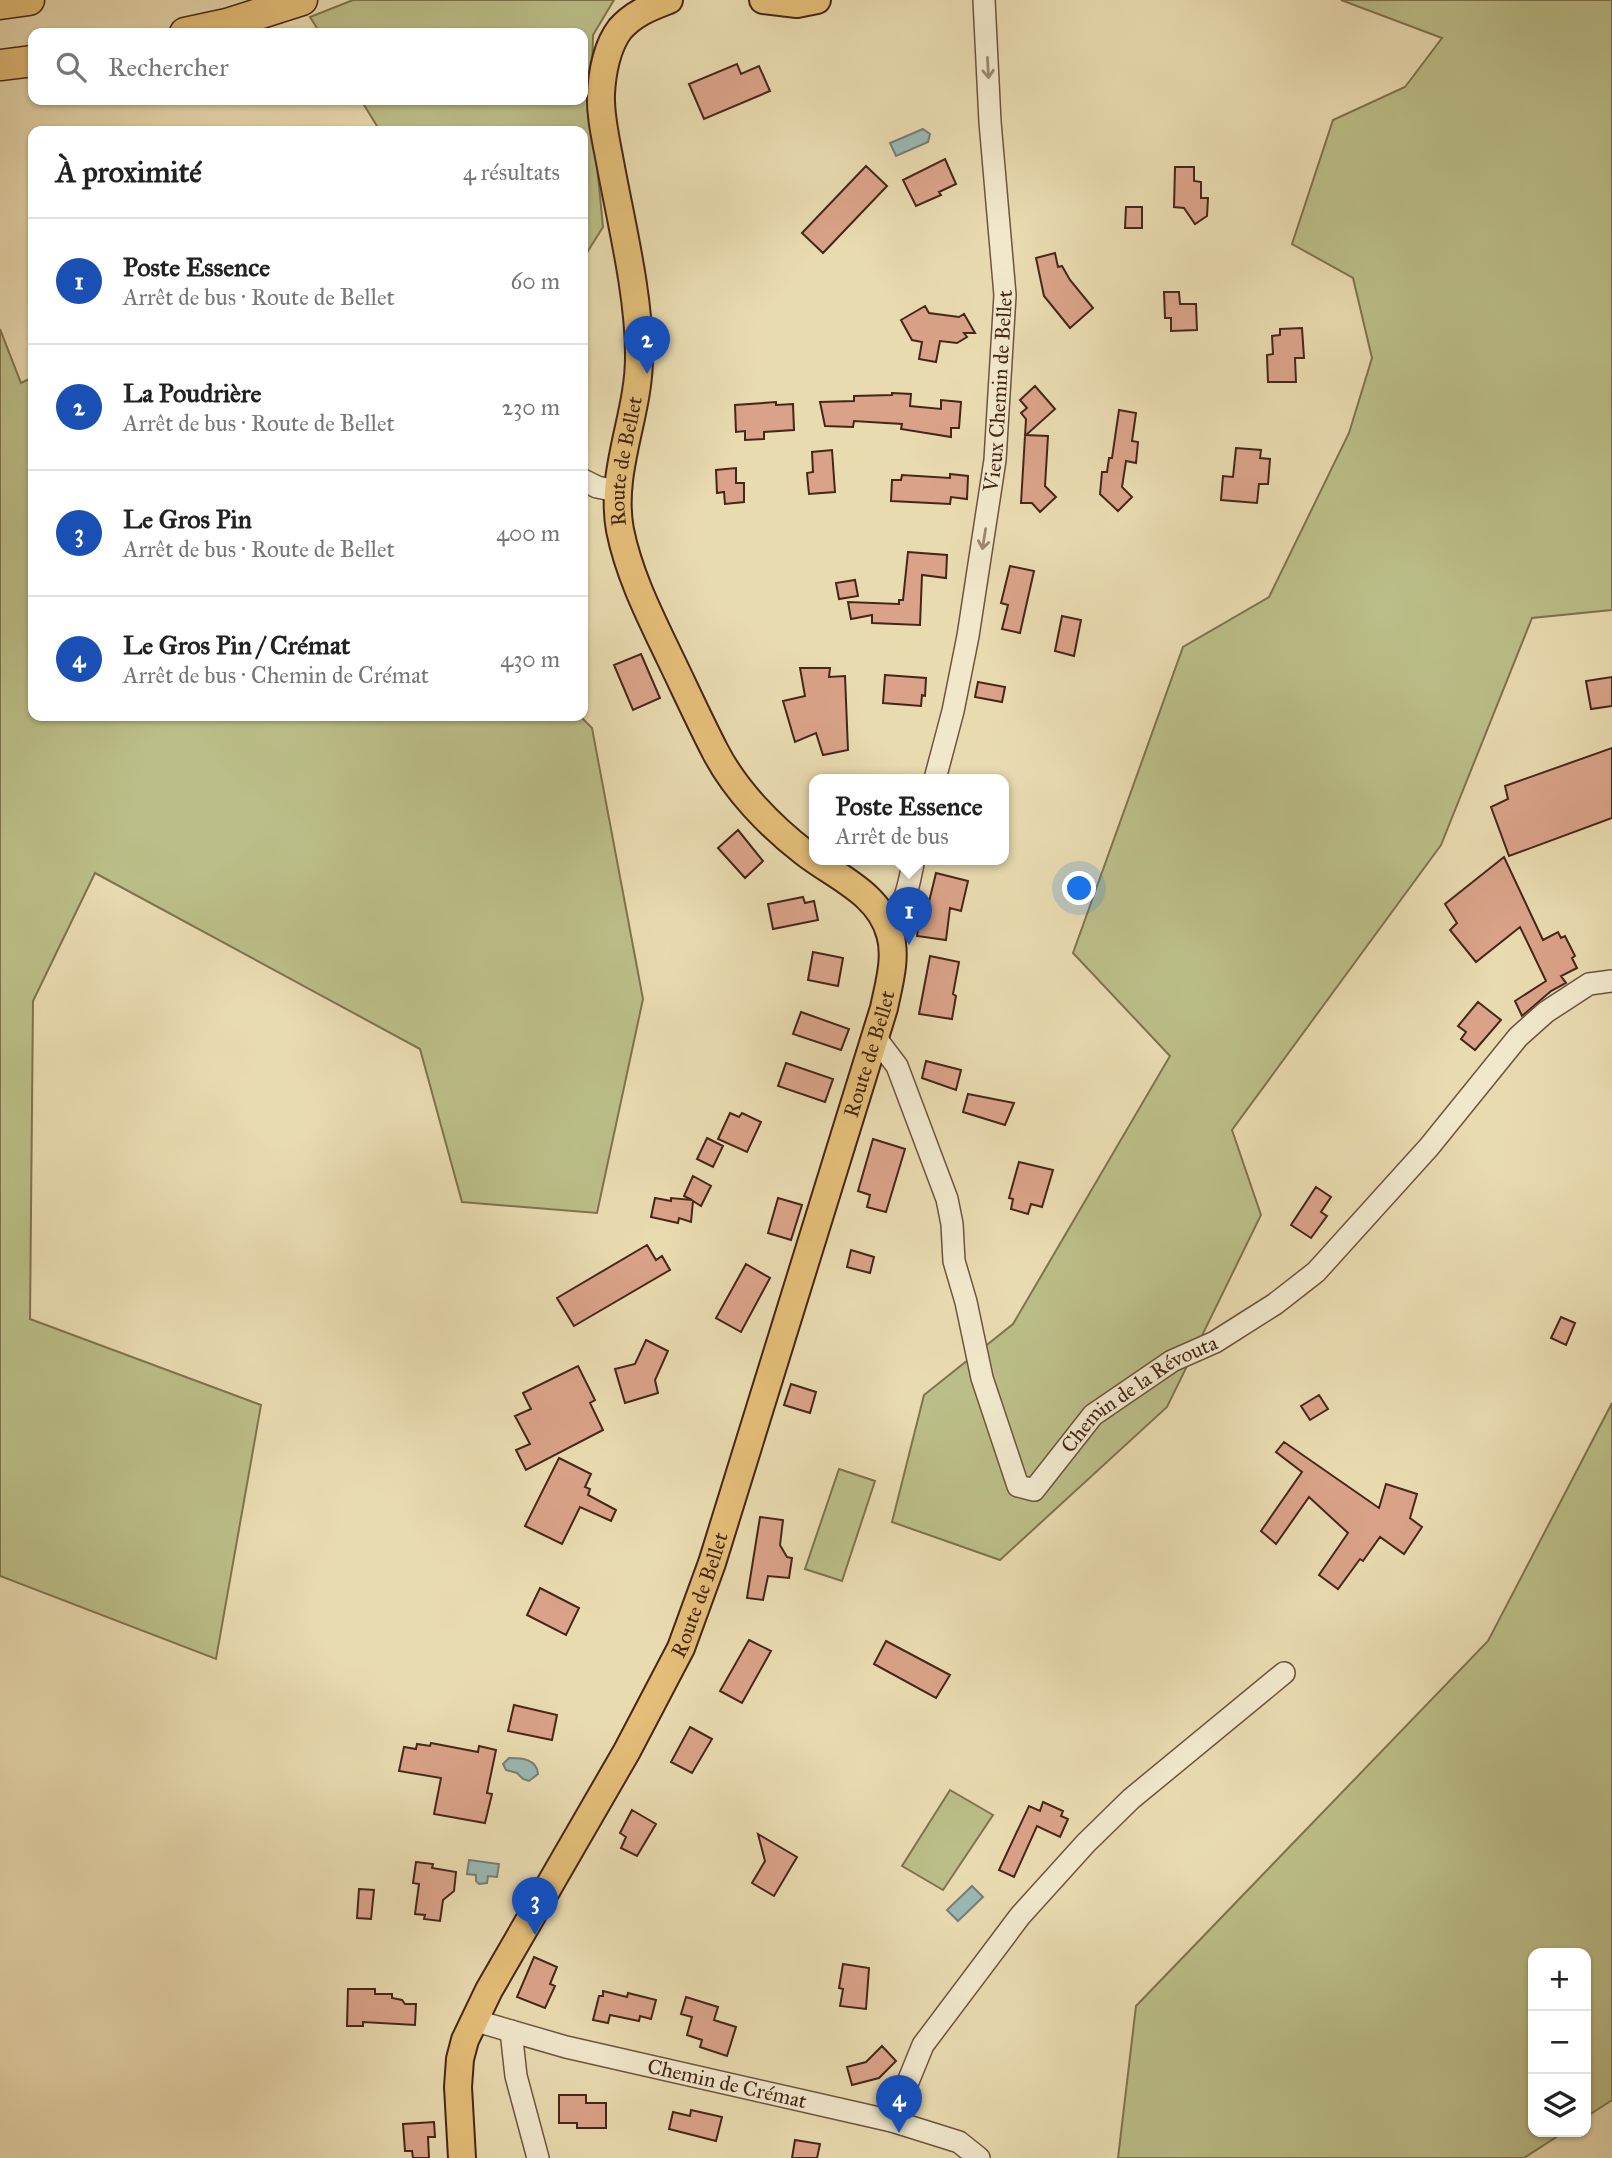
<!DOCTYPE html>
<html lang="fr">
<meta charset="utf-8">
<style>
:root{--surface:#fff;--page:#f2f2f2;--text:#222;--muted:#767676;--line:#e0e0e0;--accent:#8f2418}
body{margin:0;font-family:"IM FELL Great Primer",serif;background:var(--page);color:var(--text)}
.controls{position:absolute;right:21px;bottom:21px;display:grid;overflow:hidden;border-radius:14px;box-shadow:0 2px 5px #0004}
.controls button{width:63px;height:63px;display:grid;place-items:center;padding:0;border:0;border-bottom:2px solid var(--line);background:var(--surface);color:var(--text);font:35px sans-serif}
.you{position:absolute;left:1080px;top:889px;width:24px;height:24px;margin:-18px;border:5px solid #fff;border-radius:50%;background:#1a73e8;box-shadow:0 0 0 10px #1a73e833}
.badge{display:grid;place-items:center;width:46px;height:46px;border-radius:50%;background:var(--accent);color:#fff;font-size:23px;font-weight:700}
.pin{position:absolute;translate:-50% -58px;filter:drop-shadow(0 2px 4px #0008)}
.pin::after{content:'';position:absolute;top:37px;width:24px;height:21px;background:inherit;clip-path:polygon(0 0,100% 0,50% 100%)}
.popup{position:absolute;left:809px;top:774px;width:200px;height:91px;box-sizing:border-box;display:grid;place-content:center;border-radius:14px;background:var(--surface);filter:drop-shadow(0 2px 5px #0005);font-size:23px;white-space:nowrap;color:var(--muted)}
.popup b{font-size:26px;color:var(--text)}
.popup::after{content:'';position:absolute;left:50%;top:100%;margin-left:-14px;border:14px solid transparent;border-top-color:var(--surface)}
.list{margin:0;padding:0;list-style:none}
h2{display:flex;justify-content:space-between;align-items:center;height:91px;margin:0;padding:0 28px;font-size:30px}
h2 small{font-size:23px;font-weight:400;color:var(--muted)}
.list li{display:grid;grid-template-columns:46px 1fr auto;gap:21px;align-items:center;box-sizing:border-box;height:126px;padding:0 28px;border-top:2px solid var(--line)}
.list b{display:block;font-size:26px;white-space:nowrap}
.list p{margin:0;font-size:23px;white-space:nowrap;color:var(--muted)}
.list em{font-size:23px;font-style:normal;color:var(--muted)}
.icon{flex:none;width:38px;height:38px;fill:none;stroke:currentColor;stroke-width:2;stroke-linecap:round;stroke-linejoin:round}
.map{position:relative;flex:none;width:1612px;height:2158px;overflow:hidden}
.search{position:absolute;background:var(--surface);box-shadow:0 2px 5px #0004;left:28px;top:28px;width:560px;height:77px;display:flex;align-items:center;gap:18px;box-sizing:border-box;padding:0 24px;border-radius:14px;color:var(--muted);font-size:26px}
.panel{position:absolute;background:var(--surface);box-shadow:0 2px 5px #0004;left:28px;top:126px;width:560px;height:595px;border-radius:14px}
.map>svg:first-child{display:block}
.green{fill:#bbbe88;stroke:#807250;stroke-width:2}
.water{fill:#9ab9b4;stroke:#787e76;stroke-width:2}
.building{fill:#daa389;stroke:#462618;stroke-width:2}
.lines{fill:none;stroke-linecap:round;stroke-linejoin:round}
.minor-casing{stroke:#6f533e;stroke-width:24}
.major-casing{stroke:#462618;stroke-width:30}
.highway-casing{stroke:#462618;stroke-width:33}
.minor{stroke:#f1e8cc;stroke-width:21}
.major{stroke:#e4be78;stroke-width:26}
.highway{stroke:#e4be78;stroke-width:30}
.oneway{stroke:#9c8772}
.labels{text-anchor:middle;dominant-baseline:central;stroke-width:5;stroke-linejoin:round;paint-order:stroke}
.street-label{font-size:21px;fill:#462618;stroke:#f1e8cc}
</style>
<div class="map">
<svg width="1612" height="2158" viewBox="0 0 1612 2158">
<rect width="100%" height="100%" fill="#e9dbb0"/>
<filter id="stains"><feTurbulence type="fractalNoise" baseFrequency=".00286" numOctaves="4"/><feColorMatrix values="0 0 0 0 .2 0 0 0 0 .09 0 0 0 0 .02 0 0 0 .5 -.17"/></filter>
<radialGradient id="worn" r=".72"><stop offset=".6" stop-color="#630" stop-opacity="0"/><stop offset="1" stop-color="#630" stop-opacity=".3"/></radialGradient>
<path class="green" d="M353 0H614L593 35 591 104 603 227 583 259V131H380L361 100H583V33H320L310 17Z
M1341 0H1612V610L1532 618 1441 845 1232 1130 1261 1215 1167 1407 1000 1560 892 1522 924 1395 1013 1324 1170 1056 1073 953 1183 647 1269 597 1349 433 1372 358 1353 278 1292 244 1333 120 1405 87 1442 38Z
M0 329 21 383 33 377V716H580L592 728 643 999 597 1213 462 1202 420 1049 95 873 33 1001 30 1319 261 1405 216 1659 0 1576Z
M1612 1403V2100L1586 2117V1953H1533V2132H1564L1524 2158H1118L1136 2006 1488 1641Z
M839 1469 875 1481 842 1581 805 1569Z
M950 1790 993 1815 943 1890 902 1866Z"/>
<path class="water" d="M923 129 930 134 928 142 896 156 890 143Z
M509 1758C522 1758 537 1759 538 1774L529 1781 523 1779 517 1773 506 1770 503 1764Z
M469 1860 499 1864 497 1877 488 1876 487 1883 479 1884 476 1881V1875L467 1874Z
M972 1886 983 1897 958 1921 947 1910Z"/>
<path class="building" d="M737 64 741 74 759 66 770 91 704 119 689 84Z
M945 159 956 184 939 192 941 195 916 206 903 180Z
M866 166 887 186 823 253 802 233Z
M1175 167H1194V181L1201 182V198H1208L1207 216 1195 224 1184 208 1174 207Z
M1126 207H1142V228H1125Z
M1055 253 1058 267 1062 266 1070 280 1093 308 1070 328 1044 296 1036 258Z
M1164 292H1179L1180 304H1196L1197 330 1171 331V318H1165Z
M925 306 929 313 959 317 964 314 975 333H964L967 337 957 343 940 341 936 362 919 359 922 342 912 340 901 320Z
M1302 328 1304 358H1295L1296 382H1268L1267 355 1273 354 1272 336 1280 335V329Z
M1035 386 1055 409 1026 435 1048 436 1045 486 1056 497 1040 512 1032 503H1021L1026 419 1021 413 1027 408 1020 400Z
M892 393 911 394 910 406 941 409V400L961 402 959 428H951V437L901 429 902 424 854 421 853 427 825 426 820 402 854 401V396L892 395Z
M776 402V405L793 404 794 430 764 432V439L745 440V431L736 432 735 405Z
M1119 410 1136 413 1132 441 1138 442 1136 463 1126 461 1122 487 1132 497 1118 511 1100 494 1102 472H1107L1109 458H1112Z
M1236 448 1261 450 1260 458 1270 459 1268 484H1259L1257 503 1221 500 1223 476 1233 477Z
M832 450 835 492 809 494 807 473 813 472 812 452Z
M736 468V483H744V502L725 504 724 492 717 493 716 470Z
M950 474 968 476 967 499 951 497 950 504 891 501 892 480H901L902 475 950 478Z
M908 552 947 555 946 578 922 575 920 625 872 623V615L851 619 848 602 899 604V600H903Z
M1010 566 1034 571 1020 633 1002 629 1008 605 1001 603Z
M855 580 858 596 839 599 836 583Z
M1062 616 1081 620 1074 656 1055 651Z
M641 654 660 698 633 710 614 665Z
M800 668H830L829 677 845 676 848 750 823 755 816 733 795 742 783 701 805 696Z
M885 675 926 678 925 696 922 695 921 706 883 703Z
M1612 677V706L1591 709 1586 681Z
M978 682 1005 687 1002 702 975 697Z
M1612 748V818L1509 856 1491 807 1508 799 1505 786Z
M738 830 763 861 745 878 718 848Z
M1504 857 1543 940 1558 932 1561 938 1565 936 1575 956 1572 958 1577 968 1561 976 1566 983 1551 991 1522 1016 1515 1001 1546 981 1520 927 1476 962 1450 930 1457 923 1445 904Z
M936 873 968 881 961 911 950 908 946 940 917 936 921 909 927 910Z
M803 897 805 903 814 901 818 920 773 929 768 904Z
M813 952 843 958 838 986 808 980Z
M930 956 959 962 953 994 956 996 952 1019 919 1014Z
M1478 1002 1501 1020 1475 1050 1461 1039 1466 1032 1458 1026Z
M801 1012 849 1029 841 1050 793 1034Z
M926 1061 961 1070 956 1090 922 1078Z
M786 1063 833 1079 825 1102 778 1086Z
M968 1094 1014 1103 1005 1125 963 1112Z
M730 1113 739 1117 742 1113 761 1122 747 1152 718 1139Z
M707 1138 723 1146 713 1167 697 1159Z
M873 1139 905 1149 886 1212 867 1207 870 1195 858 1191Z
M1019 1162 1053 1170 1042 1207 1031 1204 1028 1214 1011 1209 1013 1199 1009 1198Z
M693 1176 711 1186 701 1206 693 1201 691 1222 679 1218 678 1223 651 1217 655 1198 671 1201V1198L692 1200 684 1196Z
M1316 1187 1331 1197 1321 1212 1327 1216 1311 1238 1291 1225Z
M778 1198 802 1205 791 1240 768 1233Z
M647 1245 656 1260 662 1256 670 1270 574 1326 557 1298Z
M851 1250 874 1257 870 1273 847 1267Z
M746 1264 770 1278 741 1332 716 1318Z
M1561 1317 1575 1323 1566 1345 1551 1338Z
M646 1340 668 1351 655 1380 658 1393 625 1403 615 1369 635 1364Z
M578 1366 595 1400 590 1403 603 1430 526 1470 516 1450 530 1444 515 1416 531 1409 523 1393Z
M791 1384 816 1392 810 1413 784 1405Z
M1319 1395 1328 1409 1310 1420 1301 1406Z
M1284 1442 1379 1508 1386 1484 1417 1494 1410 1518 1422 1527 1404 1554 1380 1537 1363 1561 1360 1559 1338 1589 1319 1575 1348 1533 1309 1497 1276 1544 1261 1531 1302 1472 1276 1452Z
M559 1458 591 1474 585 1487 590 1489 588 1495 616 1510 611 1521 580 1507 562 1544 525 1526Z
M760 1517 783 1520 780 1545 787 1557 792 1558 789 1578 768 1576 763 1600 747 1598Z
M540 1588 579 1608 566 1635 527 1615Z
M749 1640 771 1651 742 1703 720 1691Z
M886 1641 950 1675 936 1698 874 1664Z
M514 1705 557 1715 552 1740 508 1731Z
M690 1727 712 1739 692 1773 671 1762Z
M431 1743 478 1752 479 1746 496 1750 487 1793 492 1794 485 1823 434 1814 441 1778 399 1771 404 1747 416 1749 417 1744 430 1746Z
M1043 1802 1063 1811 1061 1816 1068 1819 1060 1837 1037 1826 1014 1877 999 1870 1029 1806 1040 1811Z
M632 1810 656 1824 637 1856 621 1848 626 1837 620 1833Z
M758 1834 797 1857 774 1896 752 1883 765 1861Z
M416 1862 433 1864 432 1868 456 1872 454 1891 443 1900 440 1921 424 1919 425 1915 415 1914 419 1884 413 1883Z
M359 1889 374 1890 371 1919 357 1918Z
M534 1957 557 1967 550 1984 555 1986 545 2008 517 1997Z
M843 1964 869 1968 866 2009 840 2006 843 1989 839 1988Z
M348 1989H375V1994H392V1998L402 2000 405 2004H416L415 2025 363 2022V2026H347Z
M603 1991 627 1997 628 1993 656 2000 651 2019 640 2016 639 2021 610 2015 608 2023 593 2020 599 1996H603Z
M686 1997 718 2007 714 2020 736 2027 727 2056 700 2047 702 2040 687 2035 692 2017 681 2014Z
M882 2046 896 2061 879 2078 852 2085 847 2067 866 2062Z
M559 2095H586V2103H606V2128H577V2123H559Z
M691 2110 722 2117 716 2141 669 2129 673 2112 690 2116Z
M434 2122 435 2137H428L429 2158H413L412 2151H405L403 2124Z
M795 2140 820 2144 817 2158H792Z"/>
<g class="lines">
<g class="minor-casing">
<g id="minor">
<path d="M583 480 597 487 617 491"/>
<path id="s1" d="M935 779 953 711 968 636 995 460 1005 295 990 122 984 0"/>
<path d="M886 922C908 903 908 886 914 859"/>
<path id="s2" d="M875 1037 897 1066 947 1199 952 1224 954 1261 966 1302 982 1378 1018 1486 1034 1490 1093 1415 1172 1361 1215 1342 1275 1304 1316 1272 1429 1147 1518 1037 1546 1012 1589 984 1612 981"/>
<path id="s3" d="M473 2020 566 2047 892 2121 959 2142 979 2158"/>
<path d="M511 2031 516 2076 538 2158"/>
<path d="M892 2121 923 2045 1020 1916 1086 1843 1131 1799 1284 1673"/>
</g>
</g>
<g class="major-casing">
<g id="major">
<path d="M763 0 797 4 817 0"/>
<path id="s4" d="M462 2158 458 2087 460 2059 465 2040 489 1990 627 1751 681 1648 712 1563 884 1008C889 984 897 957 890 934 879 893 836 877 805 853 770 826 735 790 715 751 699 720 685 689 670 658 650 616 629 575 620 530 609 470 640 414 639 354 639 294 621 222 610 162 606 140 600 116 601 94 602 73 607 46 620 29 634 13 651 7 669 0"/>
</g>
</g>
<g class="highway-casing">
<path id="highway" d="M0 4 29 0
M185 33 227 24 302 0
M0 65 33 61"/>
</g>
<use href="#minor" class="minor"/>
<use href="#major" class="major"/>
<use href="#highway" class="highway"/>
</g>
<defs><path id="oneway-shaft" d="M-6 0H5M1.5-3L5.5 0L1.5 3" fill="none" stroke-width="1.6" stroke-linecap="round" stroke-linejoin="round" transform="scale(1.75)"/></defs>
<g class="oneway">
<use href="#oneway-shaft" transform="translate(988 68) rotate(87)"/>
<use href="#oneway-shaft" transform="translate(984 539) rotate(99)"/>
</g>
<g class="labels">
<g class="street-label">
<text stroke="none"><textPath href="#s1" startOffset="394">Vieux Chemin de Bellet</textPath></text>
<text stroke="none"><textPath href="#s4" startOffset="1881">Route de Bellet</textPath></text>
<text stroke="none"><textPath href="#s4" startOffset="1190">Route de Bellet</textPath></text>
<text stroke="none"><textPath href="#s2" startOffset="637">Chemin de la Révouta</textPath></text>
<text stroke="none"><textPath href="#s4" startOffset="623">Route de Bellet</textPath></text>
<text stroke="none"><textPath href="#s3" startOffset="262">Chemin de Crémat</textPath></text>
</g>
</g>
<rect width="100%" height="100%" filter="url(#stains)"/>
<rect width="100%" height="100%" fill="url(#worn)"/>
</svg>
<div class="controls">
<button>+</button>
<button>−</button>
<button><svg class="icon" aria-label="layers" viewBox="0 0 24 24"><path d="M12 4l9 5-9 5-9-5zM3 14l9 5 9-5"/></svg></button>
</div>
<div class="you"></div>
<div class="pin badge" style="left:909px;top:945px;background:#1a4fb4">1</div>
<div class="popup"><b>Poste Essence</b>Arrêt de bus</div>
<div class="pin badge" style="left:647px;top:374px;background:#1a4fb4">2</div>
<div class="pin badge" style="left:535px;top:1935px;background:#1a4fb4">3</div>
<div class="pin badge" style="left:899px;top:2133px;background:#1a4fb4">4</div>
<div class="search"><svg class="icon" aria-label="search" viewBox="0 0 24 24"><circle cx="10" cy="10" r="6"/><path d="M15 15l6 6"/></svg>Rechercher</div>
<section class="panel">
<h2>À proximité<small>4 résultats</small></h2>
<ul class="list">
<li><span class="badge" style="background:#1a4fb4">1</span><div><b>Poste Essence</b><p>Arrêt de bus · Route de Bellet</p></div><em>60 m</em></li>
<li><span class="badge" style="background:#1a4fb4">2</span><div><b>La Poudrière</b><p>Arrêt de bus · Route de Bellet</p></div><em>230 m</em></li>
<li><span class="badge" style="background:#1a4fb4">3</span><div><b>Le Gros Pin</b><p>Arrêt de bus · Route de Bellet</p></div><em>400 m</em></li>
<li><span class="badge" style="background:#1a4fb4">4</span><div><b>Le Gros Pin / Crémat</b><p>Arrêt de bus · Chemin de Crémat</p></div><em>430 m</em></li>
</ul>
</section>
</div>
